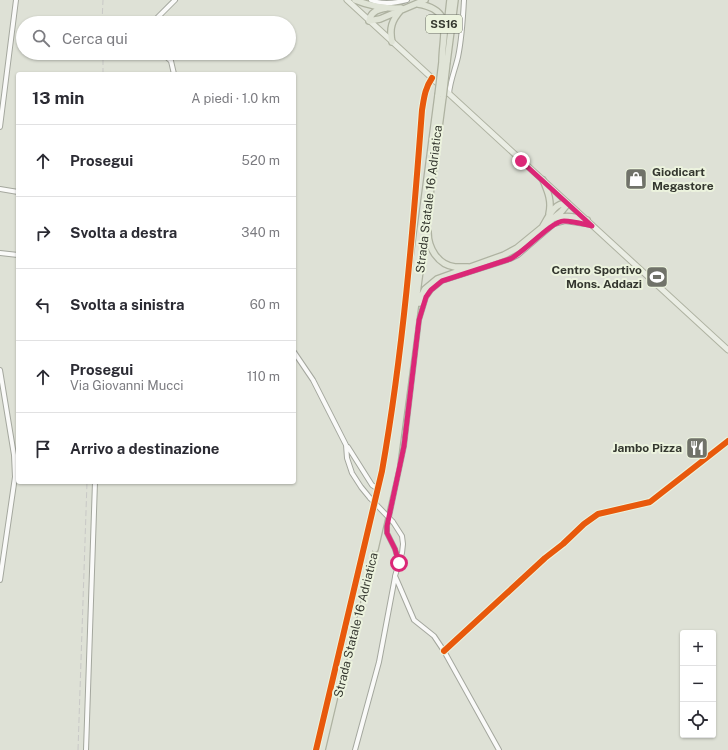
<!DOCTYPE html>
<html lang="it">
<meta charset="utf-8">
<style>
:root{--surface:#fff;--page:#f7f7f7;--text:#2b2b33;--muted:#7c7c81;--line:#e1e1e2}
body{margin:0;font-family:"Public Sans",sans-serif;background:var(--page);color:var(--text)}
.controls{position:absolute;right:12px;bottom:12px;display:grid;overflow:hidden;border-radius:4px;box-shadow:0 1px 3px #0004}
.controls button{width:36px;height:36px;display:grid;place-items:center;padding:0;border:0;border-bottom:1px solid var(--line);background:var(--surface);color:var(--text);font:20px sans-serif}
.stop{position:absolute;width:12px;height:12px;margin:-9px;border:3px solid #db2777;border-radius:50%;background:#fff}
.stop.end{background:#db2777;border-color:#fff;box-shadow:0 1px 4px #0008}
.list{margin:0;padding:0;list-style:none}
h2{display:flex;justify-content:space-between;align-items:center;height:52px;margin:0;padding:0 16px;font-size:17px}
h2 small{font-size:13px;font-weight:400;color:var(--muted)}
.list li{display:grid;grid-template-columns:26px 1fr auto;gap:12px;align-items:center;box-sizing:border-box;height:72px;padding:0 16px;border-top:1px solid var(--line)}
.list b{display:block;font-size:15px;white-space:nowrap}
.list p{margin:0;font-size:13px;white-space:nowrap;color:var(--muted)}
.list em{font-size:13px;font-style:normal;color:var(--muted)}
.icon{flex:none;width:22px;height:22px;fill:none;stroke:currentColor;stroke-width:2;stroke-linecap:round;stroke-linejoin:round}
.map{position:relative;flex:none;width:728px;height:750px;overflow:hidden}
.search{position:absolute;background:var(--surface);box-shadow:0 1px 3px #0004;left:16px;top:16px;width:280px;height:44px;display:flex;align-items:center;gap:10px;box-sizing:border-box;padding:0 14px;border-radius:22px;color:var(--muted);font-size:15px}
.panel{position:absolute;background:var(--surface);box-shadow:0 1px 3px #0004;left:16px;top:72px;width:280px;height:412px;border-radius:4px}
.map>svg:first-child{display:block}
.lines{fill:none;stroke-linecap:round;stroke-linejoin:round}
.minor-casing{stroke:#a4a79e;stroke-width:6}
.major-casing{stroke:#aeb2a1;stroke-width:7}
.highway-casing{stroke:#aeb2a1;stroke-width:8}
.minor{stroke:#fafaf9;stroke-width:4}
.major{stroke:#eaede4;stroke-width:5}
.highway{stroke:#e0e4d7;stroke-width:5.5}
.rail{stroke:#c9c9c7;stroke-width:1;stroke-dasharray:6 3;stroke-linecap:butt}
.minor-bridge-casing{stroke:#a4a79e;stroke-width:6;stroke-linecap:butt}
.highway-bridge-casing{stroke:#aeb2a1;stroke-width:8;stroke-linecap:butt}
.minor-bridge{stroke:#fafaf9;stroke-width:4}
.highway-bridge{stroke:#e0e4d7;stroke-width:5.5}
.cycleway-casing{stroke:#ecf3de;stroke-width:8}
.cycleway{stroke:#e8590c;stroke-width:6}
.route{stroke:#db2777;stroke-width:5}
.labels{text-anchor:middle;dominant-baseline:central;stroke-width:4;stroke-linejoin:round;paint-order:stroke}
.shield{fill:#ecf3de;stroke:#6b6f64;stroke-width:1}
.shield-label{font-size:11px;font-weight:bold;fill:#34372f}
.poi-label{font-size:12px;font-weight:bold;fill:#34372f;stroke:#ecf3de;text-anchor:end}
.street-label{font-size:12px;fill:#34372f;stroke:#ecf3de}
</style>
<div class="map">
<svg width="728" height="750" viewBox="0 0 728 750">
<rect width="100%" height="100%" fill="#dee1d6"/>
<g class="lines">
<g class="minor-casing">
<path id="minor" d="M371 0C382 5 396 3 407 0
M152 23 175 0
M162 53 171 61 174 74
M449 94C450 81 455 70 458 57 462 38 463 19 464 0
M0 127 16 0
M0 189 18 192
M0 253 18 255
M294 352 313 380 346 445 347 458 352 473 361 487 370 498
M0 370 14 455 15 477 0 580
M348 447 372 485 378 489
M393 522 402 536 403 544 402 553 395 576 399 585 414 620 434 636 444 651 499 750
M399 563 395 549 387 533V526L404 446 419 320 426 297 431 290 442 281 510 259 518 255 554 224 565 221 592 225
M444 651 545 558 563 544 584 524 598 514 650 502 728 441
M86 750 95 482
M316 750 382 471C403 352 413 230 422 110 424 98 425 88 432 78
M355 750 379 662 395 577"/>
</g>
<g class="major-casing">
<path id="major" d="M347 0 728 350"/>
</g>
<g class="highway-casing">
<path id="highway" d="M355 0C370 6 384 9 401 8
M418 4C455 10 442 33 442 62
M386 8C378 10 371 11 369 21L380 19 425 0
M447 27 450 0
M392 42C389 28 392 20 401 10
M447 62 455 0
M543 180C548 192 552 201 549 214
M556 218C567 215 576 217 587 220
M428 232C428 248 438 265 455 267 459 267 464 267 468 267
M419 303 422 295 425 289 437 279 504 255 517 248 561 212 566 206 567 203C554 203 549 216 543 226
M375 549 394 467 443 97
M322 750 389 468 438 95"/>
</g>
<use href="#minor" class="minor"/>
<use href="#major" class="major"/>
<use href="#highway" class="highway"/>
<path class="rail" d="M102 23 103 0
M103 74V53
M78 750 87 482"/>
<g class="minor-bridge-casing">
<path id="minor-bridge" d="M370 498 393 522"/>
</g>
<g class="highway-bridge-casing">
<path id="highway-bridge" d="M438 95 442 62
M443 97 447 62"/>
</g>
<use href="#minor-bridge" class="minor-bridge"/>
<use href="#highway-bridge" class="highway-bridge"/>
<g class="cycleway-casing">
<path id="cycleway" d="M444 651 545 558 563 544 584 524 598 514 650 502 728 441
M316 750 382 471C403 352 413 230 422 110 424 98 425 88 432 78"/>
</g>
<use href="#cycleway" class="cycleway"/>
</g>
<g class="lines">
<path class="route" d="M399 563 395 549 387 533V526L404 446 419 320 426 297 431 290 442 281 510 259C525 252 551 221 564 221 573 221 583 224 592 226L521 161"/>
</g>
<defs>
<g id="shop-square" transform="scale(1.15)"><rect x="-9" y="-9" width="18" height="18" rx="4" fill="#707269" stroke="#ecf3de"/><path d="M-5-2.5h2.3a2.7 3.5 0 0 1 5.4 0H5L5.5 6h-11ZM-1.5-2.5h3a1.5 2.3 0 0 0-3 0Z" fill="#fff"/></g>
<g id="stadium-square" transform="scale(1.15)"><rect x="-9" y="-9" width="18" height="18" rx="4" fill="#707269" stroke="#ecf3de"/><path d="M0-5a6.5 5 0 1 0 0 10a6.5 5 0 1 0 0-10ZM-3.5-1.8h7v3.6h-7Z" fill="#fff"/></g>
<g id="restaurant-square" transform="scale(1.15)"><rect x="-9" y="-9" width="18" height="18" rx="4" fill="#707269" stroke="#ecf3de"/><path d="M-5-6h1v4h1v-4h1v4h1v-4h1v5L-1.5 .5V6h-2V.5L-5-1ZM5-6V6H3V1.5H1.5Q1.5-4 5-6Z" fill="#fff"/></g>
</defs>
<g fill-rule="evenodd">
<use href="#shop-square" x="636" y="179"/>
<use href="#stadium-square" x="657" y="277"/>
<use href="#restaurant-square" x="697" y="448"/>
</g>
<g class="labels">
<rect class="shield" x="426" y="15" width="36" height="18" rx="3"/>
<g class="shield-label">
<text x="444" y="24">SS16</text>
</g>
<g class="poi-label">
<text x="652" y="172" text-anchor="start">Giodicart<tspan x="652" dy="14">Megastore</tspan></text>
<text x="642" y="270">Centro Sportivo<tspan x="642" dy="14">Mons. Addazi</tspan></text>
<text x="682" y="448">Jambo Pizza</text>
</g>
<g class="street-label">
<text transform="translate(429 199) rotate(-83)">Strada Statale 16 Adriatica</text>
<text transform="translate(356 625) rotate(-76)">Strada Statale 16 Adriatica</text>
</g>
</g>
</svg>
<div class="controls">
<button>+</button>
<button>−</button>
<button><svg class="icon" aria-label="locate" viewBox="0 0 24 24"><circle cx="12" cy="12" r="6"/><path d="M12 2v4M12 18v4M2 12h4M18 12h4"/></svg></button>
</div>
<div class="stop" style="left:399px;top:563px"></div>
<div class="stop end" style="left:521px;top:161px"></div>
<div class="search"><svg class="icon" aria-label="search" viewBox="0 0 24 24"><circle cx="10" cy="10" r="6"/><path d="M15 15l6 6"/></svg>Cerca qui</div>
<section class="panel">
<h2>13 min<small>A piedi · 1.0 km</small></h2>
<ul class="list">
<li><svg class="icon" aria-label="ahead" viewBox="0 0 24 24"><path d="M12 20V5M6 11l6-6 6 6"/></svg><div><b>Prosegui</b></div><em>520 m</em></li>
<li><svg class="icon" aria-label="right" viewBox="0 0 24 24"><path d="M7 20v-9h11M14 6l5 5-5 5"/></svg><div><b>Svolta a destra</b></div><em>340 m</em></li>
<li><svg class="icon" aria-label="left" viewBox="0 0 24 24"><path d="M17 20v-9H6M10 6l-5 5 5 5"/></svg><div><b>Svolta a sinistra</b></div><em>60 m</em></li>
<li><svg class="icon" aria-label="ahead" viewBox="0 0 24 24"><path d="M12 20V5M6 11l6-6 6 6"/></svg><div><b>Prosegui</b><p>Via Giovanni Mucci</p></div><em>110 m</em></li>
<li><svg class="icon" aria-label="arrive" viewBox="0 0 24 24"><path d="M6 21V4h12l-3 4 3 4H6"/></svg><div><b>Arrivo a destinazione</b></div></li>
</ul>
</section>
</div>
